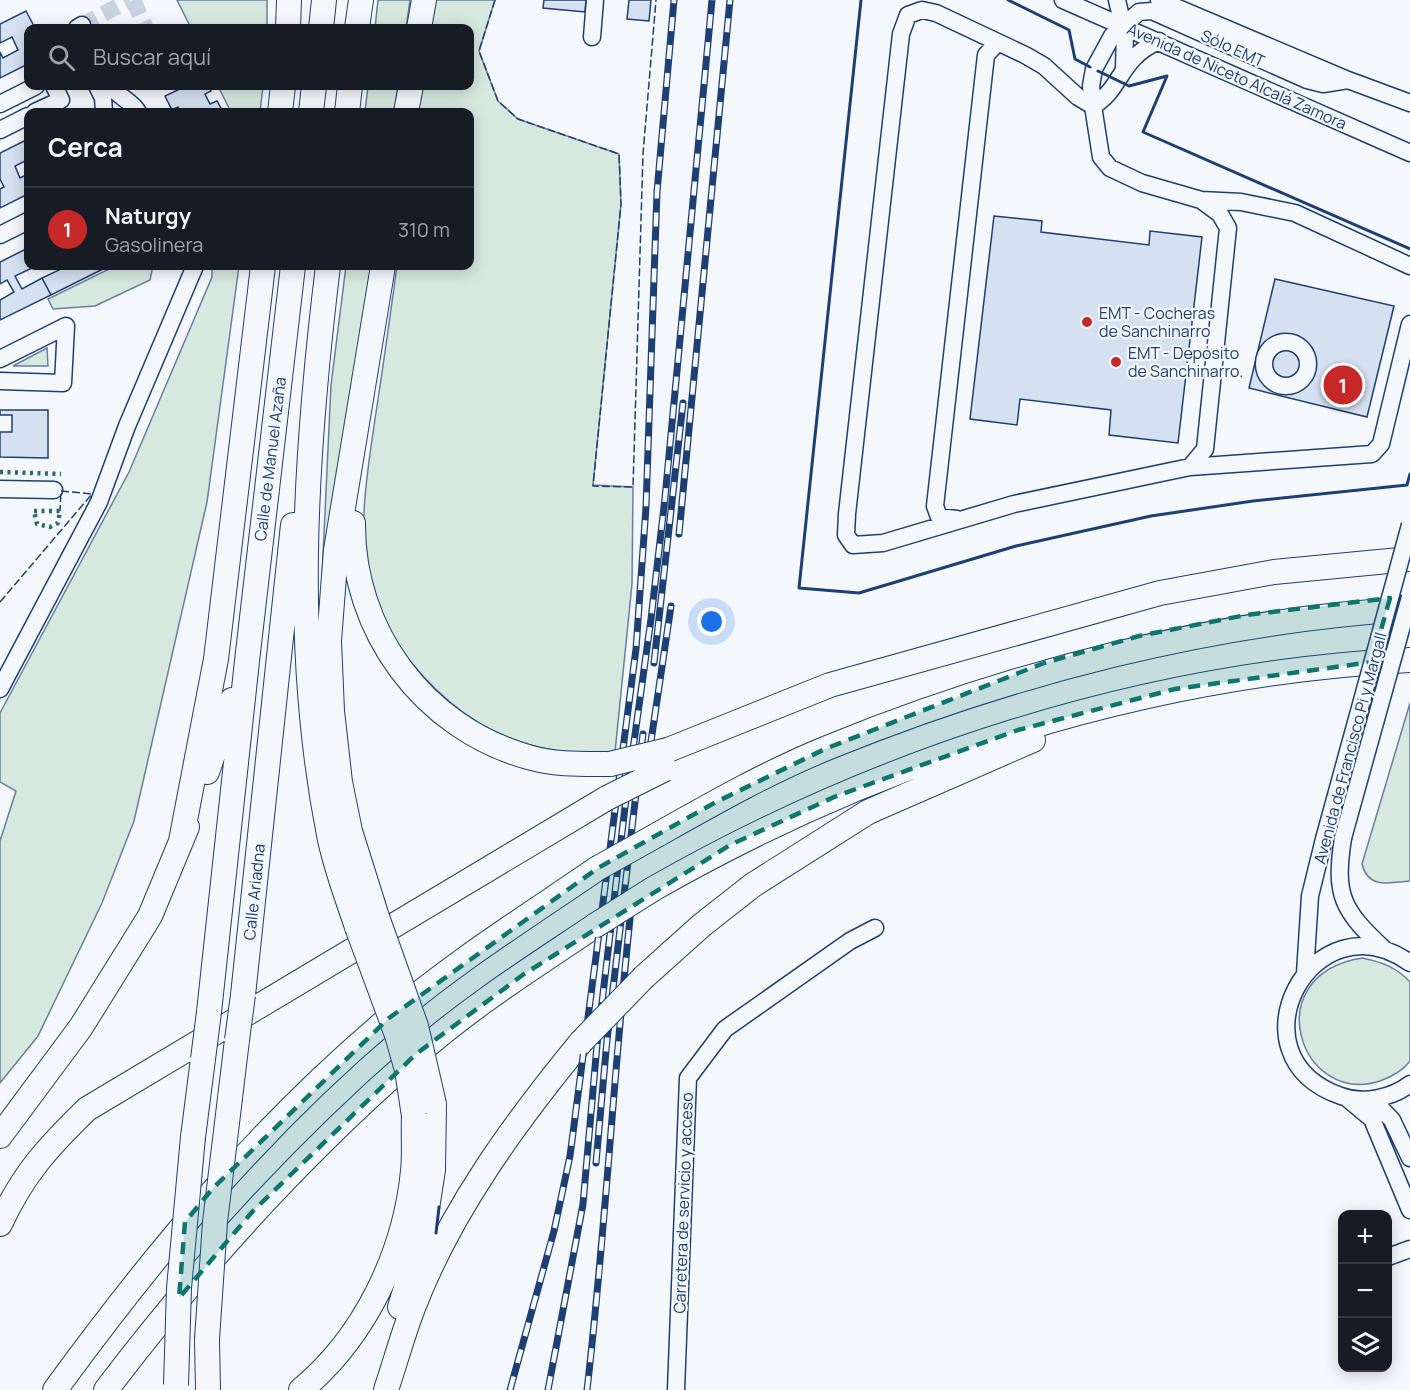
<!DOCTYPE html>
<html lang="es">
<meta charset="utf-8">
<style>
:root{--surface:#171b24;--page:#20242c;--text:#f1f3f6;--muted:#9ea1a6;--line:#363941;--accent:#c62828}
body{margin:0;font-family:Manrope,sans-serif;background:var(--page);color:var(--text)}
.controls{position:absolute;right:18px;bottom:18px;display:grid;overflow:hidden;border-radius:12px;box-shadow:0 3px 15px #0003}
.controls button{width:54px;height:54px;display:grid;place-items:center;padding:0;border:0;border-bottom:2px solid var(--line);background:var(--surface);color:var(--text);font:30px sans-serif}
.you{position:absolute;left:712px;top:622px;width:21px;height:21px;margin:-15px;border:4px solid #fff;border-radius:50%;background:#1a73e8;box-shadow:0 0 0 9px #1a73e833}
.badge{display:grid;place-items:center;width:39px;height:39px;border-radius:50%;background:var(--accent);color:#fff;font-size:20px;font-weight:700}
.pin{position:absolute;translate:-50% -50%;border:3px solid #fff;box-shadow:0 2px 6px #0006}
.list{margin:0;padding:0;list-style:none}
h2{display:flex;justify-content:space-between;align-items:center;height:78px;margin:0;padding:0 24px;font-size:26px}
h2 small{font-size:20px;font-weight:400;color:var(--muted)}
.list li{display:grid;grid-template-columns:39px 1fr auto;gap:18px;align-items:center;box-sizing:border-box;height:84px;padding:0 24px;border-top:2px solid var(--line)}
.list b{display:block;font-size:22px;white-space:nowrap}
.list p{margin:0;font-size:20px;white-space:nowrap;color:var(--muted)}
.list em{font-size:20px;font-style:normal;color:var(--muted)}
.icon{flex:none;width:33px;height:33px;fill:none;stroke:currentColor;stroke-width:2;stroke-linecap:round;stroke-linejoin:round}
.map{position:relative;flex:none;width:1410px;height:1390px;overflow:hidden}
.search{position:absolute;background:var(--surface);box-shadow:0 3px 15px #0003;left:24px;top:24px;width:450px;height:66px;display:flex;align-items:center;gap:15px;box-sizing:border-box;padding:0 21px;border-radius:12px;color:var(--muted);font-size:22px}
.panel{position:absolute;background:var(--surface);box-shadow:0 3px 15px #0003;left:24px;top:108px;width:450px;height:162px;border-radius:12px}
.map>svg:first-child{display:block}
.green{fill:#d7e8df;stroke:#687fa3;stroke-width:1.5}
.building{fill:#d5e0f0;stroke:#1d3f73;stroke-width:1.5}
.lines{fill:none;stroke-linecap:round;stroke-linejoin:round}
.minor-tunnel{stroke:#c9d2e0;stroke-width:16;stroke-dasharray:16 8;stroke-linecap:butt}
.minor-casing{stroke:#1d3f73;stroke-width:19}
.highway-casing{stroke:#1d3f73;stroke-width:26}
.minor{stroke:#f4f7fb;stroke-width:16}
.highway{stroke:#f4f7fb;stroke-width:24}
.rail-casing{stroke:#1d3f73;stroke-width:7}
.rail{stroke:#f4f7fb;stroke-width:4.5;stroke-dasharray:14;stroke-linecap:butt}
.minor-bridge-casing{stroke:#1d3f73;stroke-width:19;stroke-linecap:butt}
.highway-bridge-casing{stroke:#1d3f73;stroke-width:26;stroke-linecap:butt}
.minor-bridge{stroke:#f4f7fb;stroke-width:16}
.highway-bridge{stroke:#f4f7fb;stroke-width:24}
.hedge{stroke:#2c6c60;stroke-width:4.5;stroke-dasharray:3 4.5;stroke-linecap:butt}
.fence{stroke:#1d3f73;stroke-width:1.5;stroke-dasharray:8 3;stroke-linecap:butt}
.wall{stroke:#1d3f73;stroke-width:3}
.marked{fill:#0f766e;fill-opacity:0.2;stroke:#0f766e;stroke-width:4.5;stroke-dasharray:12 8;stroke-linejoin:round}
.poi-dot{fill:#c62828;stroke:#f4f7fb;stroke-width:2}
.labels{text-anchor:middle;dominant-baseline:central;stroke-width:4.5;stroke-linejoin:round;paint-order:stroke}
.street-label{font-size:16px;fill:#1d3f73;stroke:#f4f7fb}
.poi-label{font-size:16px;fill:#1d3f73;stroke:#f4f7fb;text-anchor:start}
</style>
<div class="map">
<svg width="1410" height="1390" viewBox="0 0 1410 1390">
<rect width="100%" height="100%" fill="#f4f7fb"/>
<path class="green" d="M177 0H267V28H191Z
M378 0H410L406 28H375Z
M434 0H495L479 51 498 101 518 119 619 154 621 204 593 485 633 487 632 584 615 752C555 758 496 741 450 702 411 669 381 628 369 578 357 527 368 469 375 419 383 368 390 317 397 266H470V112H418L422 86H470V28H430Z
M218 86H263L260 112H231Z
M368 86H398L394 112H365Z
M115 266H153L150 280 95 306 53 309 48 299Z
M212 266H239L207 502 134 821 102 903 38 1036 0 1083V841L16 791 0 782V713L129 472 212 277Z
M346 266H371L322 576 331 385Z
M47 348 48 366H13Z
M1410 703V881C1389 883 1368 889 1362 864Z
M1362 958C1382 962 1396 967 1410 982V1061C1403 1071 1391 1077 1380 1081 1300 1107 1256 975 1362 958Z"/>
<path class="building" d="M544 0H586L585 12 543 8Z
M629 0H651L649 21 627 19Z
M26 11 35 28H28V64L0 78V52L3 58 18 50 12 37 0 43V24Z
M186 86H209L211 91 205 94 210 104 217 101 223 112H181L178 107 172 110 165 96Z
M28 139V163L27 160 15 166 20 178 28 174V194L0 208V189L4 187 0 179V153Z
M994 216 1042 221 1041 232 1149 245 1150 231 1202 237 1178 443 1109 435 1111 410 1020 399 1017 425 970 419Z
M28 248V266H36L15 276 22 289 42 278 51 295 0 320V300L14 292 7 280 0 284V262Z
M57 266H109L51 295 42 278 59 270Z
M1275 279 1394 306 1367 417 1249 388Z
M0 410H48V458L0 457V432H12V415H0Z"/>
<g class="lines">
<path class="minor-tunnel" d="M133 0 146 28
M82 25 130 0"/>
<g class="minor-casing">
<path id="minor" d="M1063 0 1410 153
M1117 0 1125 34 1124 67
M1159 0 1348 80 1410 103
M77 28 82 25
M592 37 595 0
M1348 80 1323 84 1307 80 1152 11 1139 12 1112 36 1094 69 1091 86 1093 106 1101 157 1110 168 1142 183 1201 200 1241 202 1295 213 1410 266
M97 86 103 98 104 112
M111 86C118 97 132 101 138 112
M0 104 36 86
M1093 106 1078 97 1044 66 1025 55 936 13 922 10 908 15 901 34 847 514 846 535 853 545 883 543 1014 504 1190 467 1372 454 1381 444 1410 324
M1093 106C1122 89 1119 58 1159 41
M35 112 61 100 54 86
M0 130 28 116
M0 235 28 221
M1264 364a22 22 0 1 1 44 0a22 22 0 1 1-44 0Z
M0 359 66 326 63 383 0 381
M1190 467 1205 449 1228 228 1220 214 1201 200
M0 489 54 490
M957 519 939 517 935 506 986 55 997 43
M0 689 99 502 127 426 195 266
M1343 838C1334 896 1342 910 1385 950
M1410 963C1313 894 1226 1056 1341 1096 1363 1104 1392 1098 1410 1084
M1305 973 1310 896 1324 839
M1348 1099 1372 1119 1410 1210
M1372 1099 1392 1120 1410 1158
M1388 1257 1410 1249
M676 1390 688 1078 725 1029 850 941 875 928"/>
</g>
<g class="highway-casing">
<path id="highway" d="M288 28 289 0
M321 28 324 0
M357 28 361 0
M419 28 424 0
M280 112 283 86
M311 112 314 86
M347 112 350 86
M406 112 411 86
M328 266C305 454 292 647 329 835 335 866 347 897 357 927
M353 523C352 631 424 728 528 757 555 765 582 764 610 764
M668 750 830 685 1160 593 1274 572 1410 559
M207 772 232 700
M657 835C712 804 768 772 827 748 1011 673 1211 621 1410 609
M181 841 216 659 263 266
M653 889C884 757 1144 674 1410 660
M377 917 350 831 340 782 332 711 329 641 336 550 383 266
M644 977 702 925 753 885 868 812 1033 740
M243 995 293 525
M209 1012 248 652 293 266
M230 1098 237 1040
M0 1136 81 1027 150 916 187 827
M193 1137 203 1059
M0 1224C23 1174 48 1147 87 1109L607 798
M400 1307 423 1234 433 1170 434 1104
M207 1339 208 1390
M55 1390C155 1253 258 1129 388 1019 453 963 528 916 598 868
M106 1390C198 1269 300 1156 415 1056 470 1007 535 966 596 925
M301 1390C365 1337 405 1253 413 1171 415 1153 413 1134 414 1116
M386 1390C395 1363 403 1334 413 1308 450 1211 516 1121 581 1042"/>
</g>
<use href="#minor" class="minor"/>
<use href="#highway" class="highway"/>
<g class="rail-casing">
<path id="rail" d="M679 534 730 0
M654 663 683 403
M650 748 671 606
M596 1163 607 1040 643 734
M510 1390 554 1231 570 1156 636 649 646 507 657 192 674 0
M548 1390 583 1204 597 1045 625 807 651 619 665 498 712 0
M587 1390C606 1227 614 1063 632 900"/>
</g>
<use href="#rail" class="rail"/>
<g class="minor-bridge-casing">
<path id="minor-bridge" d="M1343 838 1410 597
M1324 839 1410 525"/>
</g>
<g class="highway-bridge-casing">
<path id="highway-bridge" d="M610 764 668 750
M607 798 665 769
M598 868 657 835
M377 917 416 1026 434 1104
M596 925 653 889
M357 927 397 1035 407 1070 414 1116
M237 1040 243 995
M581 1042 644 977
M203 1059 209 1012
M207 1339 215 1222 230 1098
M176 1385 179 1288 193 1137"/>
</g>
<use href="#minor-bridge" class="minor-bridge"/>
<use href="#highway-bridge" class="highway-bridge"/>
<path class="hedge" d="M0 472 61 474
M34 511H60L58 523 50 527 37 524Z"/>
<path class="fence" d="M495 0 479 51 498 101 518 119 619 154 621 204 593 486 633 487 643 154 656 0
M0 602 92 494 61 491 60 511"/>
<path class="wall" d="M861 0 799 588 859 593 1016 546 1151 516 1253 501 1407 485 1410 474
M1008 0 1069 30 1075 59 1090 67
M1098 71 1129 86 1167 76 1143 132 1410 249
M436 1233 439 1207"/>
</g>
<path class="marked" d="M1390 598 1372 662 1175 689 1018 730 834 797 730 845 524 974 416 1054 253 1211 179 1298 185 1222 213 1188 389 1018 598 868 716 802 825 749 1044 663 1139 636 1246 615Z"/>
<g class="poi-dot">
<circle cx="1087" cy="322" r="6"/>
<circle cx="1116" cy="362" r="6"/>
</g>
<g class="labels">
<g class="street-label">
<text transform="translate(1233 48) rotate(24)">Sólo EMT</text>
<text transform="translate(1237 76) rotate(24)">Avenida de Niceto Alcalá Zamora</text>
<text transform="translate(270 459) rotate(-83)">Calle de Manuel Azaña</text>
<text transform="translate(1350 748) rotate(-75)">Avenida de Francisco Pi y Margall</text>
<text transform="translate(254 892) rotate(-84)">Calle Ariadna</text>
<text transform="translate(683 1203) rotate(-88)">Carretera de servicio y acceso</text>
</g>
<g class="poi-label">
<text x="1099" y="313">EMT - Cocheras<tspan x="1099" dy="18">de Sanchinarro</tspan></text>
<text x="1128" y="353">EMT - Depósito<tspan x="1128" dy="18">de Sanchinarro.</tspan></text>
</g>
</g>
</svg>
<div class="controls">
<button>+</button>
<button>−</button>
<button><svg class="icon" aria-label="layers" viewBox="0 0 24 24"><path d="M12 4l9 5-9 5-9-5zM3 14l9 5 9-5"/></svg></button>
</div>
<div class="you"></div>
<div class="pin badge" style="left:1343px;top:385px">1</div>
<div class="search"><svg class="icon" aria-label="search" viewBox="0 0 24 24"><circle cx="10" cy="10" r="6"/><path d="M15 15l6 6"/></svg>Buscar aquí</div>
<section class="panel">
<h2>Cerca<small></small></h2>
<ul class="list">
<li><span class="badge">1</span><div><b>Naturgy</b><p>Gasolinera</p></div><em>310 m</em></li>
</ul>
</section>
</div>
